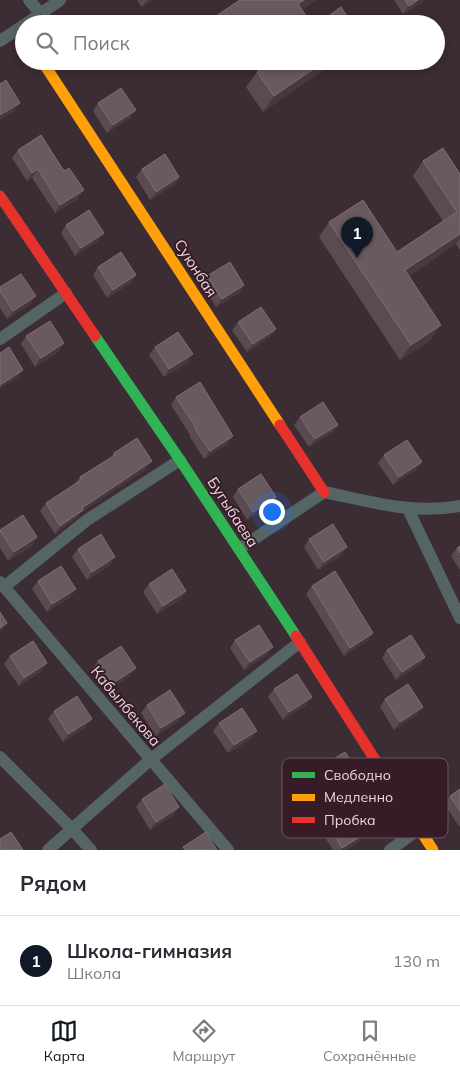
<!DOCTYPE html>
<html lang="ru">
<meta charset="utf-8">
<style>
:root{--surface:#fff;--page:#f2f2f3;--text:#2b2b33;--muted:#7c7c81;--line:#e1e1e2;--accent:#111827}
body{margin:0;font-family:Mulish,sans-serif;background:var(--page);color:var(--text)}
.you{position:absolute;left:271px;top:511px;width:18px;height:18px;margin:-12px;border:4px solid #fff;border-radius:50%;background:#1a73e8;box-shadow:0 0 0 8px #1a73e833}
.badge{display:grid;place-items:center;width:32px;height:32px;border-radius:50%;background:var(--accent);color:#fff;font-size:16px;font-weight:700}
.pin{position:absolute;translate:-50% -41px;filter:drop-shadow(0 1px 2px #0008)}
.pin::after{content:'';position:absolute;top:26px;width:18px;height:15px;background:inherit;clip-path:polygon(0 0,100% 0,50% 100%)}
.list{margin:0;padding:0;list-style:none}
h2{display:flex;justify-content:space-between;align-items:center;height:65px;margin:0;padding:0 20px;font-size:21px}
h2 small{font-size:16px;font-weight:400;color:var(--muted)}
.list li{display:grid;grid-template-columns:32px 1fr auto;gap:15px;align-items:center;box-sizing:border-box;height:90px;padding:0 20px;border-top:1px solid var(--line)}
.list b{display:block;font-size:19px;white-space:nowrap}
.list p{margin:0;font-size:16px;white-space:nowrap;color:var(--muted)}
.list em{font-size:16px;font-style:normal;color:var(--muted)}
.icon{flex:none;width:28px;height:28px;fill:none;stroke:currentColor;stroke-width:2;stroke-linecap:round;stroke-linejoin:round}
.map{position:relative;flex:none;width:460px;height:850px;overflow:hidden}
.search{position:absolute;background:var(--surface);box-shadow:0 2px 8px #0003;left:15px;right:15px;top:15px;height:55px;display:flex;align-items:center;gap:12px;box-sizing:border-box;padding:0 18px;border-radius:28px;color:var(--muted);font-size:19px}
.sheet{height:155px;background:var(--surface)}
nav{display:flex;justify-content:space-around;align-items:center;box-sizing:border-box;height:70px;border-top:1px solid var(--line);background:var(--surface);font-size:14px;color:var(--muted)}
nav a{display:grid;justify-items:center;gap:2px}
nav .on{color:var(--accent)}
.map>svg:first-child{display:block}
.lines{fill:none;stroke-linecap:round;stroke-linejoin:round}
.street{stroke:#556563;stroke-width:12}
.fast{stroke:#30b455;stroke-width:11}
.slow{stroke:#ff9f0a;stroke-width:11}
.jam{stroke:#e5322d;stroke-width:11}
.wall{fill:#5a4b52}
.shaded-wall{fill:#47393f}
.building{fill:#695a60;stroke:#7e6e74}
.labels{text-anchor:middle;dominant-baseline:central;stroke-width:4;stroke-linejoin:round;paint-order:stroke}
.street-label{font-size:15px;fill:#ead6dd;stroke:#371c28}
.key{fill:#371c28;stroke:#6d545e;stroke-width:1}
.key-label{font-size:14px;fill:#ead6dd}
</style>
<div class="map">
<svg width="460" height="850" viewBox="0 0 460 850">
<rect width="100%" height="100%" fill="#3c2c33"/>
<g class="lines">
<path class="street" d="M29 0 40 13
M26 24 60 0
M0 41 24 25
M0 339 66 293
M408 509 460 618
M239 549 324 492C368 501 414 515 460 506
M0 582 228 850
M4 587 87 520 180 460
M0 757 72 829 91 850
M48 850 150 760 300 642
M390 850 419 829"/>
<path class="fast" d="M95 336 180 460 296 636"/>
<path class="slow" d="M42 61 280 425
M379 766 433 850"/>
<path class="jam" d="M0 196 95 336
M280 425 324 492
M296 636 379 766"/>
</g>
<path class="wall" d="M137 0H153L142 7Z
M240 0H316L302 9 312 24H210L213 18Z
M394 0H425L403 14Z
M259 61H336L263 112 246 87 257 72 263 68Z
M98 103 130 118 107 133 93 111Z
M18 150 64 171 78 199 55 213 32 178 27 181 12 158Z
M423 161 460 174V250L456 244 409 276 431 340 400 360 319 237 329 222 397 252 443 221 413 176Z
M142 169 179 177 174 185 150 200 136 177Z
M66 225 98 241 75 256 61 233Z
M98 267 131 283 107 298 93 275Z
M207 276 244 285 239 293 216 307 202 284Z
M0 287 30 305 7 319 0 308Z
M238 322 276 329 270 337 247 352 232 330Z
M26 336 64 343 58 352 35 367 21 344Z
M155 347 187 363 164 377 149 355Z
M176 397 233 436 227 444 204 459 190 437V435L171 405Z
M300 417 338 425 332 433 309 447 294 425Z
M114 453 146 469 80 513 77 518 55 534 40 511 46 503 74 485 80 477 111 457Z
M384 455 416 470 393 485 378 463Z
M238 489 276 497 270 505 247 520 233 497Z
M0 530 37 537 32 546 8 561 0 548Z
M309 539 342 555 318 570 304 547Z
M460 546V570L451 556 457 548Z
M78 549 115 557 110 565 87 580 72 557Z
M38 581 76 589 70 597 47 612 32 589Z
M149 584 186 591 181 599 157 614 143 592Z
M312 586 373 633 367 641 344 656 306 594Z
M235 640 273 647 267 655 244 670 230 648Z
M387 650 425 657 420 665 396 680 382 658Z
M10 656 42 671 19 686 4 664Z
M98 661 130 676 107 691 92 669Z
M274 689 306 705 283 720 268 697Z
M385 699 423 707 417 715 394 730 380 707Z
M147 705 179 721 156 736 141 713Z
M54 711 86 727 63 742 48 719Z
M219 723 251 739 228 753 213 731Z
M322 766 360 774 354 782 331 797 316 774Z
M460 789V826H459L444 804 450 796Z
M142 799 174 815 150 830 136 807Z
M328 825 360 841 346 850H333L322 833Z"/>
<path class="shaded-wall" d="M147 0H153L142 7Z
M304 0H316L288 19 298 4Z
M418 0H425L403 14 409 6Z
M325 61H336L263 112 274 96Z
M20 103 14 112 0 120V115Z
M136 110 130 118 107 133 113 125Z
M38 169 32 178 27 181 32 173Z
M179 177 174 185 150 200 156 192Z
M84 190 78 199 55 213 60 205Z
M104 233 98 241 75 256 81 248Z
M460 234V239L456 244 395 285 405 270Z
M136 275 131 283 107 298 113 290Z
M244 285 239 293 216 307 222 299Z
M36 296 30 305 7 319 13 311Z
M441 325 431 340 400 360 411 345Z
M276 329 270 337 247 352 253 344Z
M64 343 58 352 35 367 41 358Z
M193 354 187 363 164 377 169 369Z
M23 370 17 378 0 389V385Z
M338 425 332 433 309 447 315 439Z
M233 436 227 444 204 459 210 451Z
M152 461 146 469 80 513 77 518 55 534 60 526 82 508Z
M422 462 416 470 393 485 399 477Z
M276 497 270 505 247 520 253 512Z
M37 537 32 546 8 561 14 552Z
M347 547 342 555 318 570 324 562Z
M115 557 110 565 87 580 92 572Z
M76 589 70 597 47 612 52 604Z
M186 591 181 599 157 614 163 606Z
M7 623 1 631 0 632V628Z
M373 633 367 641 344 656 350 648Z
M273 647 267 655 244 670 250 662Z
M425 657 420 665 396 680 402 672Z
M47 663 42 671 19 686 24 678Z
M136 668 130 676 107 691 113 683Z
M312 697 306 705 283 720 289 712Z
M423 707 417 715 394 730 400 722Z
M185 713 179 721 156 736 161 728Z
M92 719 86 727 63 742 68 734Z
M257 731 251 739 228 753 234 745Z
M360 774 354 782 331 797 337 789Z
M179 807 174 815 150 830 156 822Z
M366 833 360 841 346 850H341L342 848Z"/>
<path class="building" d="M240 0H304L298 4 312 24H217L213 18Z
M405 0H418L409 6Z
M341 7 352 24H317Z
M273 61H325L274 96 257 72Z
M6 80 20 103 0 115V84Z
M121 88 136 110 113 125 98 103Z
M41 135 64 171 69 168 84 190 60 205 38 169 32 173 18 150Z
M443 148 460 174V234L405 270 441 325 411 345 329 222 363 200 397 252 457 212 423 161Z
M165 154 179 177 156 192 142 169Z
M89 210 104 233 81 248 66 225Z
M121 252 136 275 113 290 98 267Z
M230 262 244 285 222 299 207 276Z
M21 274 36 296 13 311 0 291V287Z
M261 307 276 329 253 344 238 322Z
M50 321 64 343 41 358 26 336Z
M178 332 193 354 169 369 155 347Z
M9 347 23 370 0 385V353Z
M200 382 233 436 210 451 195 429 196 428 176 397Z
M323 402 338 425 315 439 300 417Z
M137 438 152 461 82 508 83 510 60 526 46 503 81 480 80 477 115 455 114 453Z
M407 440 422 462 399 477 384 455Z
M261 474 276 497 253 512 238 489Z
M23 515 37 537 14 552 0 531V530Z
M333 524 347 547 324 562 309 539Z
M101 534 115 557 92 572 78 549Z
M460 546V553L457 548Z
M61 566 76 589 52 604 38 581Z
M172 569 186 591 163 606 149 584Z
M335 571 373 633 350 648 312 586Z
M0 612 7 623 0 628Z
M259 625 273 647 250 662 235 640Z
M411 635 425 657 402 672 387 650Z
M33 641 47 663 24 678 10 656Z
M121 646 136 668 113 683 98 661Z
M297 674 312 697 289 712 274 689Z
M408 684 423 707 400 722 385 699Z
M170 690 185 713 161 728 147 705Z
M77 696 92 719 68 734 54 711Z
M242 708 257 731 234 745 219 723Z
M345 752 360 774 337 789 322 766Z
M165 784 179 807 156 822 142 799Z
M460 789V811L450 796Z
M351 810 366 833 342 848 328 825Z
M11 832 23 850H0V839Z
M206 832 217 850H185L183 847Z"/>
<g class="labels">
<g class="street-label">
<text transform="translate(196 268) rotate(57)">Суюнбая</text>
<text transform="translate(233 512) rotate(57)">Бугыбаева</text>
<text transform="translate(126 706) rotate(50)">Кабылбекова</text>
</g>
</g>
<rect x="282" y="758" width="166" height="80" rx="8" class="key"/>
<rect x="292" y="772" width="23" height="6" fill="#30b455"/>
<rect x="292" y="794" width="23" height="7" fill="#ff9f0a"/>
<rect x="292" y="817" width="23" height="6" fill="#e5322d"/>
<g class="key-label">
<text x="324" y="780">Свободно</text>
<text x="324" y="802">Медленно</text>
<text x="324" y="825">Пробка</text>
</g>
</svg>
<div class="you"></div>
<div class="pin badge" style="left:357px;top:258px">1</div>
<div class="search"><svg class="icon" aria-label="search" viewBox="0 0 24 24"><circle cx="10" cy="10" r="6"/><path d="M15 15l6 6"/></svg>Поиск</div>
</div>
<section class="sheet">
<h2>Рядом<small></small></h2>
<ul class="list">
<li><span class="badge">1</span><div><b>Школа-гимназия</b><p>Школа</p></div><em>130 m</em></li>
</ul>
</section>
<nav>
<a class="on"><svg class="icon" aria-label="map" viewBox="0 0 24 24"><path d="M3 6l6-2 6 2 6-2v14l-6 2-6-2-6 2zM9 4v14M15 6v14"/></svg>Карта</a>
<a><svg class="icon" aria-label="directions" viewBox="0 0 24 24"><path d="M12 3l9 9-9 9-9-9zM9 14v-3h6M13 9l2 2-2 2"/></svg>Маршрут</a>
<a><svg class="icon" aria-label="saved" viewBox="0 0 24 24"><path d="M7 4h10v16l-5-4-5 4z"/></svg>Сохранённые</a>
</nav>
